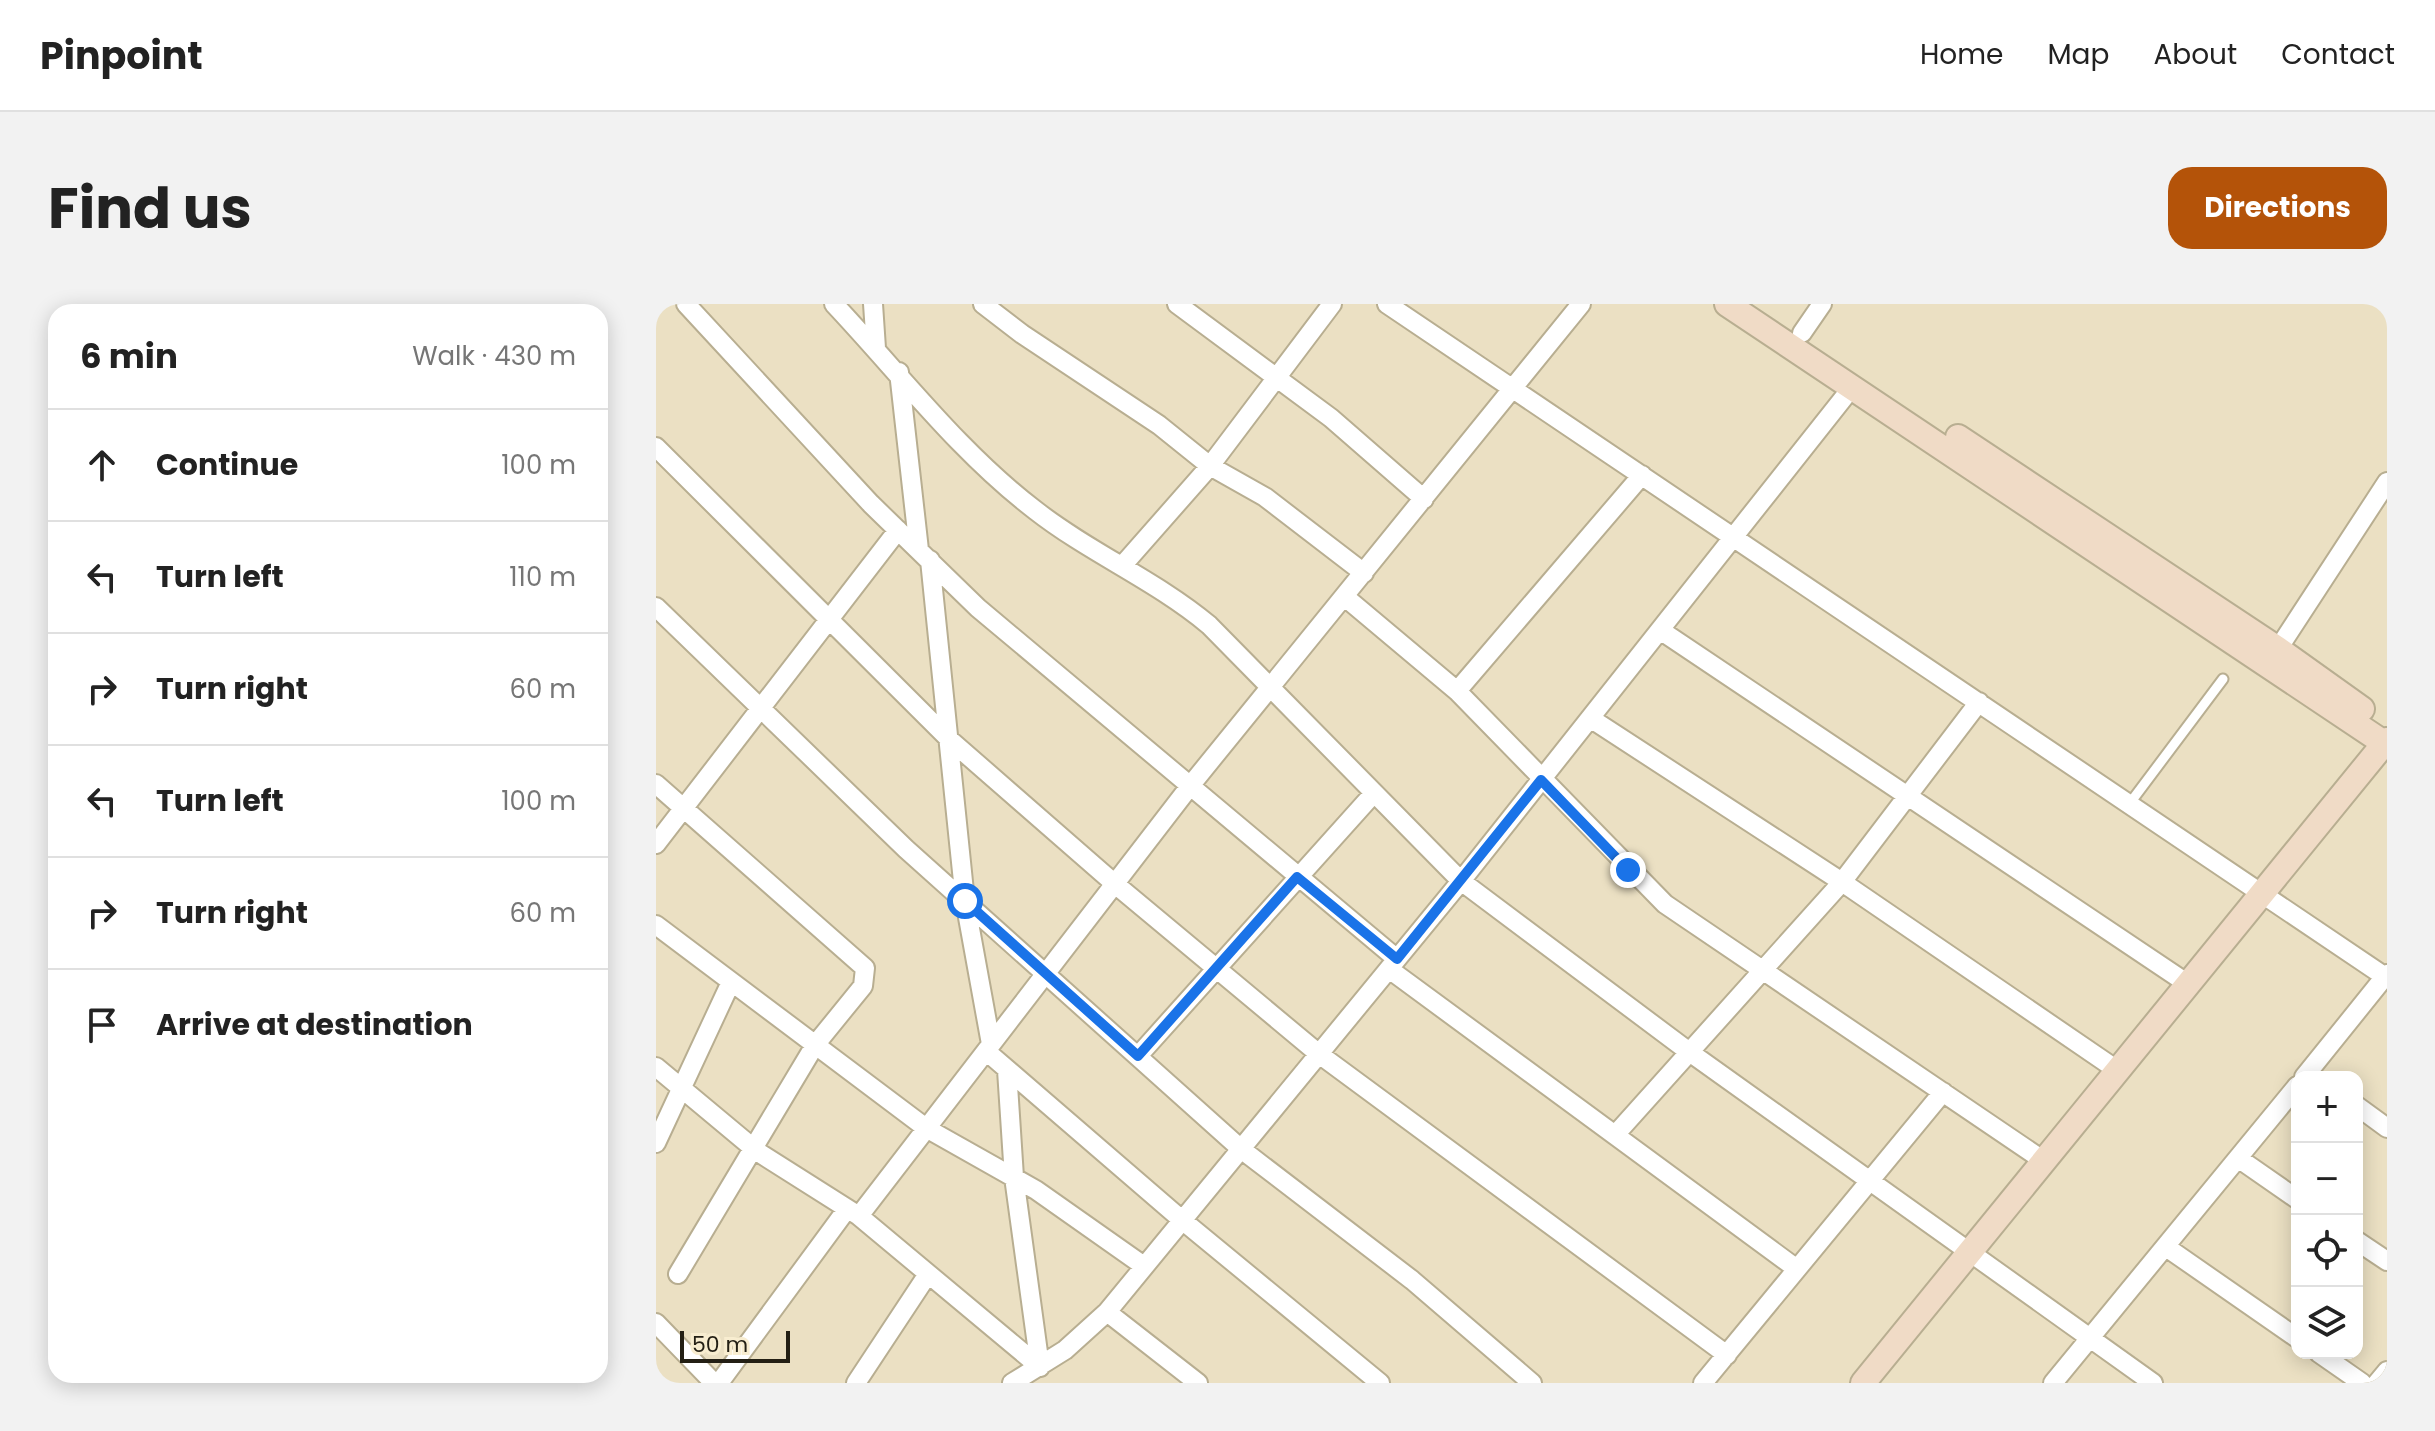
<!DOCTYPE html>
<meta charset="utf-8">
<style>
:root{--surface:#fff;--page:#f2f2f2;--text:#222;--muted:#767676;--line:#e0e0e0;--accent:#b45309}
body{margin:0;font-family:Poppins,sans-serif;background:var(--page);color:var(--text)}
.controls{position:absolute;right:24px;bottom:24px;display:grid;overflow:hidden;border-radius:16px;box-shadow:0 4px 20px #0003}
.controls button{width:72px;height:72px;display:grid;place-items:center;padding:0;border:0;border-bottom:2px solid var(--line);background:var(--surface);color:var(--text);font:40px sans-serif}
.scale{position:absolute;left:24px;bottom:20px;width:110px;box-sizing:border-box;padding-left:8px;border:4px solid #231f14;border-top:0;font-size:22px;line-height:28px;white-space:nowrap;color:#231f14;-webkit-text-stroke:6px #f8edd0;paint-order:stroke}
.stop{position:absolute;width:24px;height:24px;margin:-18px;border:6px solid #1a73e8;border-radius:50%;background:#fff}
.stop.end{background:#1a73e8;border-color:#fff;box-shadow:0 2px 8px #0008}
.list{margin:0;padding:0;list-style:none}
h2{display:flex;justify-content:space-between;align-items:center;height:104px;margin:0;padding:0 32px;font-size:34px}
h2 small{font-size:26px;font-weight:400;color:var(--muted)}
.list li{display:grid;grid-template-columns:52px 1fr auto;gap:24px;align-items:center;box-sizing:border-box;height:112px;padding:0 32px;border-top:2px solid var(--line)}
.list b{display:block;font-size:30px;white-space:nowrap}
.list em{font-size:26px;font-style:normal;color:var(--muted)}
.icon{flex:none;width:44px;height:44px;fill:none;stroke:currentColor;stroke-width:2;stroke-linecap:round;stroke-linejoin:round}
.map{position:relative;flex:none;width:1731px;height:1079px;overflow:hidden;border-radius:24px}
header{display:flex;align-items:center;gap:48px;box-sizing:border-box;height:112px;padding:0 40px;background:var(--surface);border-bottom:2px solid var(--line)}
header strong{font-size:38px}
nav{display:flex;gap:44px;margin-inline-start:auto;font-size:28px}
.intro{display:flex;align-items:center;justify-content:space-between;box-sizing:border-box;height:192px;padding:0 48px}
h1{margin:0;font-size:56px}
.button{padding:20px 36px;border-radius:24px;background:var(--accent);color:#fff;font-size:28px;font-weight:700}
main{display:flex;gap:48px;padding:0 48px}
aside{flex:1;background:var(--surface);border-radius:24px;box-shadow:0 4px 20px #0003}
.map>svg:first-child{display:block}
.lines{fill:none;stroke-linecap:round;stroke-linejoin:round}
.lane-casing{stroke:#b8ae91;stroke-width:13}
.street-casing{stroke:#b8ae91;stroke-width:22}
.secondary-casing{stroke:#b8ae91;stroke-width:28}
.lane{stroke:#fff;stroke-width:9}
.street{stroke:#fff;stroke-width:18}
.secondary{stroke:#f0dbc6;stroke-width:24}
.route{stroke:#1a73e8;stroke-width:10}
</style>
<header>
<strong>Pinpoint</strong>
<nav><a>Home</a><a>Map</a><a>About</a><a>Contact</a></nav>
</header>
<div class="intro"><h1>Find us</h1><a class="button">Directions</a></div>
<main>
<aside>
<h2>6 min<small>Walk · 430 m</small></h2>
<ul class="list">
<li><svg class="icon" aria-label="ahead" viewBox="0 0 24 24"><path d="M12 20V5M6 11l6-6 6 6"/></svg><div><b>Continue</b></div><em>100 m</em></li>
<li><svg class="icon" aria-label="left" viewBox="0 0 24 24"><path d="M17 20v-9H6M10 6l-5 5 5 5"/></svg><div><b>Turn left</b></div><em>110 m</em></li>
<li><svg class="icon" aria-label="right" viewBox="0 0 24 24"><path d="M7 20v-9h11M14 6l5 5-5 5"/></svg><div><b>Turn right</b></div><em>60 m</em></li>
<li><svg class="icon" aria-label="left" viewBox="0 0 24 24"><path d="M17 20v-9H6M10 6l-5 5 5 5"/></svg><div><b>Turn left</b></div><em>100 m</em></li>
<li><svg class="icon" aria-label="right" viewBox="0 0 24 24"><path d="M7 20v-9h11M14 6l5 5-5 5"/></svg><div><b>Turn right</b></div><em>60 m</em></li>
<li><svg class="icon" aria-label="arrive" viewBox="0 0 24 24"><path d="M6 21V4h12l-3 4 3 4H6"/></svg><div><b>Arrive at destination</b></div></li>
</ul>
</aside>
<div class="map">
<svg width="1731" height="1079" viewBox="0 0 1731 1079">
<rect width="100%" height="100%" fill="#ebe0c3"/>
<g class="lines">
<g class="lane-casing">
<path id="lane" d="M1474 499 1567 375"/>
</g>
<g class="street-casing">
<path id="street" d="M30 0 215 200 322 304 741 655
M178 0C244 70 303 148 379 206 434 249 499 276 553 321L805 577 1032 747 1497 1079
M217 0 220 44
M327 0 366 30 503 121 554 162 609 193 708 269
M521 0 675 114 768 195
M731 0 1731 674
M1146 29 1166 0
M243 68 263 246
M0 143 294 436 459 580 663 750 1071 1051
M274 256 309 597 335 740
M466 262 554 162 676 0
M689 293 801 387 1009 600 1388 857
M0 303 250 545 585 845 756 976 876 1079
M1004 326 1532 680
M1622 345 1731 178
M801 387 986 171
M934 414 1186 578 1461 766
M0 480 209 664 207 682 159 741 22 970
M0 540 242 226
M0 621 270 824 380 886 488 962
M733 665 1141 965
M330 747 526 916 724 1079
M482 752 718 489
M0 763 102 848 203 912 384 1063
M351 766 358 873 384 1063
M1648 773 1731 670
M1701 802 1731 824
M959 831 1186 578 1323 398
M0 839 75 678
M1582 854 1641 895
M203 912 534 482 925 0
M1701 937 1731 957
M1510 943 1641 1034
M451 1008 542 1079
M0 1019 58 1079
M1663 1049 1706 1079
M63 1079 191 905
M200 1079 272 970
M356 1079 409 1046 451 1008 805 577 1197 82
M1047 1079 1287 788
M1397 1079 1641 782
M1721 1079 1731 1067"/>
</g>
<g class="secondary-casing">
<path id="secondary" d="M1071 0 1731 441
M1302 133 1622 345 1706 405
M1207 1079 1731 436"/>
</g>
<use href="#lane" class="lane"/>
<use href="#street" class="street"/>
<use href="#secondary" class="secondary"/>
</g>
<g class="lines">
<path class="route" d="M309 597 482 752 641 573 741 655 885 476 972 566"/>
</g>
</svg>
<div class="controls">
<button>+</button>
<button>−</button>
<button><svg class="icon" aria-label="locate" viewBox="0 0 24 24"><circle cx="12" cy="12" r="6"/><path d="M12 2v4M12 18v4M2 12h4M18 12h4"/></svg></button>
<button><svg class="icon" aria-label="layers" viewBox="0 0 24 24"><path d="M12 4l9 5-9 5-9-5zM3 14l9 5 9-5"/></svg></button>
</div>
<div class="scale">50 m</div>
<div class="stop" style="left:309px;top:597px"></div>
<div class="stop end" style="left:972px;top:566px"></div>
</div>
</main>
